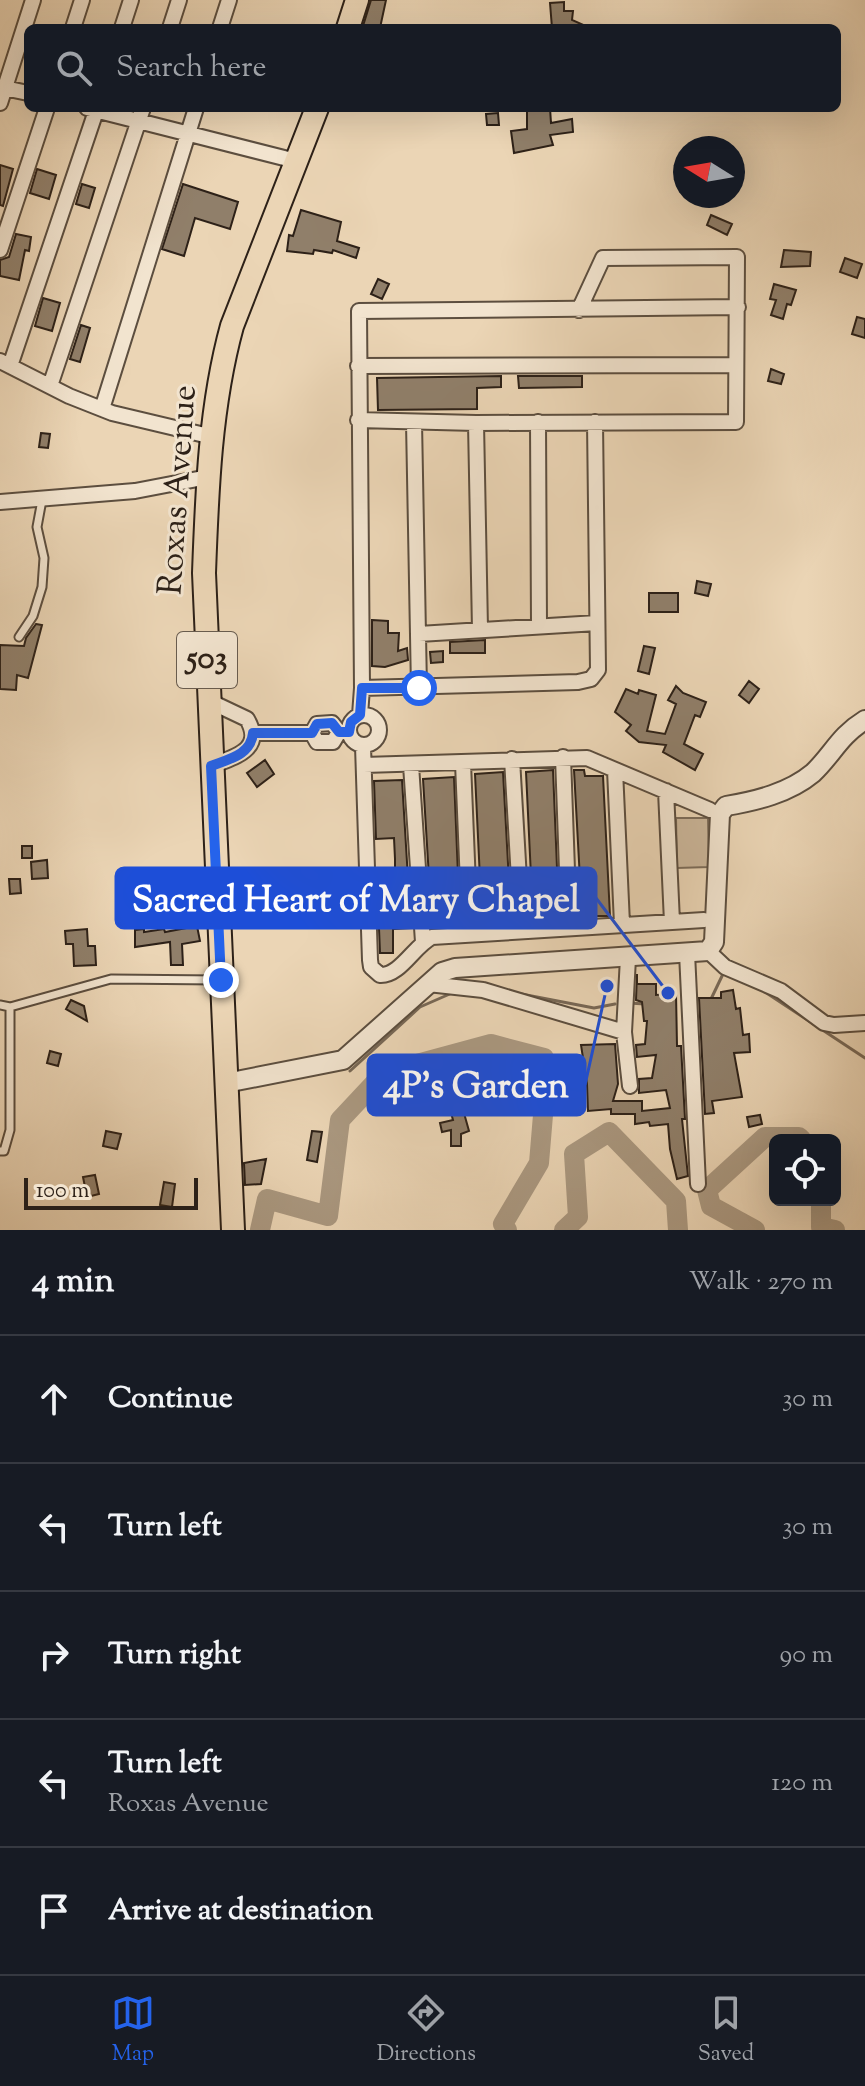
<!DOCTYPE html>
<meta charset="utf-8">
<style>
:root{--surface:#171b24;--page:#20242c;--text:#f1f3f6;--muted:#9ea1a6;--line:#363941;--accent:#2563eb}
body{margin:0;font-family:"Sorts Mill Goudy",serif;background:var(--page);color:var(--text)}
.controls{position:absolute;right:24px;bottom:24px;display:grid;overflow:hidden;border-radius:12px;box-shadow:0 8px 32px #0002}
.controls button{width:72px;height:72px;display:grid;place-items:center;padding:0;border:0;border-bottom:2px solid var(--line);background:var(--surface);color:var(--text);font:40px sans-serif}
.compass{position:absolute;left:673px;top:136px;width:72px;height:72px;border-radius:50%;background:var(--surface);box-shadow:0 8px 32px #0002;rotate:281deg}
.scale{position:absolute;left:24px;bottom:20px;width:174px;box-sizing:border-box;padding-left:8px;border:4px solid #2d2118;border-top:0;font-size:22px;line-height:28px;white-space:nowrap;color:#2d2118;-webkit-text-stroke:6px #f2e4cf;paint-order:stroke}
.stop{position:absolute;width:24px;height:24px;margin:-18px;border:6px solid #2563eb;border-radius:50%;background:#fff}
.stop.end{background:#2563eb;border-color:#fff;box-shadow:0 2px 8px #0008}
.list{margin:0;padding:0;list-style:none}
h2{display:flex;justify-content:space-between;align-items:center;height:104px;margin:0;padding:0 32px;font-size:34px}
h2 small{font-size:26px;font-weight:400;color:var(--muted)}
.list li{display:grid;grid-template-columns:52px 1fr auto;gap:24px;align-items:center;box-sizing:border-box;height:128px;padding:0 32px;border-top:2px solid var(--line)}
.list b{display:block;font-size:30px;white-space:nowrap}
.list p{margin:0;font-size:26px;white-space:nowrap;color:var(--muted)}
.list em{font-size:26px;font-style:normal;color:var(--muted)}
.icon{flex:none;width:44px;height:44px;fill:none;stroke:currentColor;stroke-width:2;stroke-linecap:round;stroke-linejoin:round}
.map{position:relative;flex:none;width:865px;height:1230px;overflow:hidden}
.search{position:absolute;background:var(--surface);box-shadow:0 8px 32px #0002;left:24px;right:24px;top:24px;height:88px;display:flex;align-items:center;gap:20px;box-sizing:border-box;padding:0 28px;border-radius:12px;color:var(--muted);font-size:30px}
.sheet{height:744px;background:var(--surface)}
nav{display:flex;justify-content:space-around;align-items:center;box-sizing:border-box;height:112px;border-top:2px solid var(--line);background:var(--surface);font-size:22px;color:var(--muted)}
nav a{display:grid;justify-items:center;gap:4px}
nav .on{color:var(--accent)}
.map>svg:first-child{display:block}
.green{fill:#cbb69a;stroke:#7c6c59;stroke-width:2}
.lines{fill:none;stroke-linecap:round;stroke-linejoin:round}
.stream{stroke:#786856;stroke-width:3}
.river{stroke:#aa9880;stroke-width:20}
.building{fill:#907f6a;stroke:#2d2118;stroke-width:2}
.service-casing{stroke:#5c4e3f;stroke-width:11}
.minor-casing{stroke:#5c4e3f;stroke-width:18}
.tertiary-casing{stroke:#5c4e3f;stroke-width:22}
.primary-casing{stroke:#2d2118;stroke-width:26}
.service{stroke:#f2e4cf;stroke-width:7}
.minor{stroke:#f2e4cf;stroke-width:14}
.tertiary{stroke:#f2e4cf;stroke-width:18}
.primary{stroke:#ebd5b5;stroke-width:22}
.route{stroke:#2563eb;stroke-width:10}
.labels{text-anchor:middle;dominant-baseline:central;stroke-width:6;stroke-linejoin:round;paint-order:stroke}
.shield{fill:#f2e4cf;stroke:#685c4f;stroke-width:2}
.shield-label{font-size:32px;font-weight:bold;fill:#2d2118}
.street-label{font-size:34px;fill:#2d2118;stroke:#f2e4cf}
.leader{fill:none;stroke:#1d4ed8;stroke-width:3}
.callout-dot{fill:#1d4ed8;stroke:#f2e4cf;stroke-width:3}
.callout{fill:#1d4ed8;stroke:#1d4ed8;stroke-width:3}
.callout-label{font-size:36px;text-anchor:middle;font-weight:bold;fill:#fff}
</style>
<div class="map">
<svg width="865" height="1230" viewBox="0 0 865 1230">
<rect width="100%" height="100%" fill="#ebd5b5"/>
<filter id="stains"><feTurbulence type="fractalNoise" baseFrequency=".0025" numOctaves="4"/><feColorMatrix values="0 0 0 0 .2 0 0 0 0 .09 0 0 0 0 .02 0 0 0 .5 -.17"/></filter>
<radialGradient id="worn" r=".72"><stop offset=".6" stop-color="#630" stop-opacity="0"/><stop offset="1" stop-color="#630" stop-opacity=".3"/></radialGradient>
<path class="green" d="M676 818H708L709 867 677 868Z"/>
<g class="lines">
<path class="stream" d="M765 992 865 1058
M516 993 594 1008 615 1004
M711 999 723 974
M629 1003 645 1004
M350 1071 420 1007 452 993"/>
<path class="river" d="M821 1200V1227L835 1230
M260 1230 267 1199 328 1216 340 1120 384 1073 491 1044 544 1058 552 1076 543 1115 539 1163 503 1224 507 1230
M564 1230 578 1217 574 1154 609 1132 676 1201 678 1230
M755 1230 711 1206 707 1190 765 1137H799L802 1140"/>
</g>
<path class="building" d="M371 0H386L380 28 363 26Z
M564 2V11H573L572 20 590 28H552L550 3Z
M527 108H550L551 123 572 119 573 132 550 135 553 145 514 153 511 131 527 129Z
M498 113 499 125H487L486 114Z
M0 165 13 169 3 206 0 205Z
M37 169 56 175 49 199 30 193Z
M82 184 95 188 89 208 76 204Z
M183 184 238 202 230 229 195 218 184 256 162 249Z
M301 210 341 222 337 241 359 248 356 258 333 250 332 253 314 250 313 254 287 251 289 235 293 236Z
M711 215 732 224 727 235 707 225Z
M16 234 31 237 29 251 25 250 19 280 0 276V260L9 257Z
M784 250 811 252 810 266 781 267Z
M845 258 862 264 857 278 840 272Z
M378 279 389 284 382 299 371 294Z
M774 284 796 290 791 305 787 304 783 319 771 315 776 300 770 299Z
M43 298 60 303 52 331 35 326Z
M857 317 865 319V338L852 334Z
M81 325 90 328 80 362 70 359Z
M771 369 784 374 781 384 768 381Z
M501 376V387L477 388V409L378 410 377 378Z
M518 376H582V387L519 388Z
M41 433 50 434 48 448 39 447Z
M697 581 711 584 708 596 695 593Z
M649 593H678V612H649Z
M372 620 388 621V633H399L398 651 407 648 408 660 385 667 372 666Z
M36 624 42 625 28 678 17 675 16 690 0 689V645L24 646 26 638Z
M485 640V653H450V642Z
M644 646 655 648 649 674 638 671Z
M443 651V662L431 663 430 652Z
M749 681 759 689 749 703 739 695Z
M676 686 683 693 706 702 700 717 695 715 684 744 703 754 695 770 663 752 666 745 639 742 626 731 631 725 615 712 626 689 638 694 639 690 656 695 647 731 665 734 676 704 668 700Z
M265 760 274 774 257 787 247 773Z
M553 770 559 917 533 918 526 772Z
M574 770H584L585 776H603L610 916H582Z
M503 772 511 919 482 921 475 774Z
M454 777 460 925 432 927 423 779Z
M402 780 411 928 393 929V953H380L377 879 395 878V859L394 838 376 839 374 781Z
M22 846H32V858H22Z
M47 860 48 878 32 879 31 862Z
M9 879H20L21 893 10 894Z
M197 926 200 941 182 944 183 965H171L170 942 135 947V930L144 929V932L164 929 165 932Z
M87 929 88 946H95L96 965 74 966 73 944H66L65 931Z
M637 974V984H656V995L676 993 677 1046H681L685 1119H682L688 1176 677 1179 670 1149 668 1124 650 1126 649 1122 635 1124V1114H611V1109L588 1111 587 1084 581 1045 615 1044 618 1084 613 1101H642V1111L670 1108 666 1090 639 1093V1079L652 1078 656 1055 637 1057 636 1045 645 1044 647 1021H644L642 1002 636 1000Z
M733 990 736 1009 740 1008 743 1035 749 1034 750 1052 734 1053 742 1097 712 1101 714 1113 705 1114 699 998H721V992Z
M71 1000 84 1006 87 1021 66 1009Z
M50 1051 61 1054 58 1066 47 1063Z
M462 1106 469 1131 461 1134V1146H451V1130L442 1132 440 1123 453 1120 450 1109Z
M760 1115 762 1124 749 1127 747 1117Z
M106 1131 121 1134 117 1149 103 1146Z
M312 1131 322 1132 317 1162 307 1160Z
M266 1159 261 1184 245 1185 244 1163Z
M95 1175 99 1194 87 1197 83 1177Z
M164 1182 175 1184 172 1207 160 1205Z"/>
<g class="lines">
<g class="service-casing">
<path id="service" d="M19 637 33 616 42 587 44 558 37 527 42 500
M0 1005 10 1007 111 979 219 980
M0 1151H4L10 1130V1007"/>
</g>
<g class="minor-casing">
<path id="minor" d="M73 28 82 0
M122 28 131 0
M170 28 179 0
M220 28 229 0
M0 87 28 93
M0 103 33 0
M87 108 296 161
M0 250 47 108
M0 361 69 396 112 413 213 437
M10 366 97 108
M358 366 736 365
M50 386 143 108
M102 409 196 108
M358 420 476 423 736 422 737 257 603 258 579 310
M414 422 419 688
M538 422 539 626
M476 423 480 629
M0 502 135 491 208 477
M419 634 597 623
M362 688 578 682 591 679 598 670 595 422
M209 701 247 719C265 750 234 757 211 766
M349 730a15 15 0 1 1 30 0a15 15 0 1 1-30 0Z
M360 715 362 688 359 311 738 307
M253 733H312L317 742H333L339 732
M312 733 317 724 332 723 339 732H346
M363 746 370 960 371 967 380 975C400 976 414 946 432 937L704 920
M563 757 569 927
M512 759 522 931
M463 763 470 934
M364 765 587 758 710 810
M411 765 423 942
M615 770 622 924
M666 791 672 922
M708 951 725 967 781 991 824 1023 834 1025 865 1023
M687 953 698 1184
M628 958 624 1032 630 1086
M428 984 483 990 624 1032"/>
</g>
<g class="tertiary-casing">
<path id="tertiary" d="M226 1083 343 1060 442 972 455 968 708 951 714 942 720 814 726 806C756 801 789 793 813 773 833 754 839 736 865 720"/>
</g>
<g class="primary-casing">
<path id="primary" d="M348 28 357 0
M233 1230 204 573C207 491 210 406 232 326L317 108"/>
</g>
<use href="#service" class="service"/>
<use href="#minor" class="minor"/>
<use href="#tertiary" class="tertiary"/>
<use href="#primary" class="primary"/>
</g>
<g class="lines">
<path class="route" d="M221 980 211 766C229 759 251 755 253 733H312L317 724 332 723 339 732H349L351 722 360 715 362 688H419"/>
</g>
<g class="labels">
<rect class="shield" x="177" y="632" width="60" height="56" rx="6"/>
<g class="shield-label">
<text x="207" y="660">503</text>
</g>
<g class="street-label">
<text transform="translate(179 490) rotate(-86)">Roxas Avenue</text>
</g>
</g>
<path class="leader" d="M668 993L596 898M607 986L585 1085"/>
<g class="callout-dot">
<circle cx="668" cy="993" r="8"/>
<circle cx="607" cy="986" r="8"/>
</g>
<g class="callout">
<rect x="116" y="868" width="480" height="60" rx="8"/>
<rect x="368" y="1055" width="217" height="60" rx="8"/>
</g>
<g class="callout-label">
<text x="356" y="911">Sacred Heart of Mary Chapel</text>
<text x="476" y="1097">4P's Garden</text>
</g>
<rect width="100%" height="100%" filter="url(#stains)"/>
<rect width="100%" height="100%" fill="url(#worn)"/>
</svg>
<div class="controls">
<button><svg class="icon" aria-label="locate" viewBox="0 0 24 24"><circle cx="12" cy="12" r="6"/><path d="M12 2v4M12 18v4M2 12h4M18 12h4"/></svg></button>
</div>
<svg class="compass" viewBox="-18 -18 36 36"><path d="M0-13l5 13h-10z" fill="#e53935"/><path d="M0 13l5-13h-10z" fill="#9ea1a6"/></svg>
<div class="scale">100 m</div>
<div class="stop" style="left:419px;top:688px"></div>
<div class="stop end" style="left:221px;top:980px"></div>
<div class="search"><svg class="icon" aria-label="search" viewBox="0 0 24 24"><circle cx="10" cy="10" r="6"/><path d="M15 15l6 6"/></svg>Search here</div>
</div>
<section class="sheet">
<h2>4 min<small>Walk · 270 m</small></h2>
<ul class="list">
<li><svg class="icon" aria-label="ahead" viewBox="0 0 24 24"><path d="M12 20V5M6 11l6-6 6 6"/></svg><div><b>Continue</b></div><em>30 m</em></li>
<li><svg class="icon" aria-label="left" viewBox="0 0 24 24"><path d="M17 20v-9H6M10 6l-5 5 5 5"/></svg><div><b>Turn left</b></div><em>30 m</em></li>
<li><svg class="icon" aria-label="right" viewBox="0 0 24 24"><path d="M7 20v-9h11M14 6l5 5-5 5"/></svg><div><b>Turn right</b></div><em>90 m</em></li>
<li><svg class="icon" aria-label="left" viewBox="0 0 24 24"><path d="M17 20v-9H6M10 6l-5 5 5 5"/></svg><div><b>Turn left</b><p>Roxas Avenue</p></div><em>120 m</em></li>
<li><svg class="icon" aria-label="arrive" viewBox="0 0 24 24"><path d="M6 21V4h12l-3 4 3 4H6"/></svg><div><b>Arrive at destination</b></div></li>
</ul>
</section>
<nav>
<a class="on"><svg class="icon" aria-label="map" viewBox="0 0 24 24"><path d="M3 6l6-2 6 2 6-2v14l-6 2-6-2-6 2zM9 4v14M15 6v14"/></svg>Map</a>
<a><svg class="icon" aria-label="directions" viewBox="0 0 24 24"><path d="M12 3l9 9-9 9-9-9zM9 14v-3h6M13 9l2 2-2 2"/></svg>Directions</a>
<a><svg class="icon" aria-label="saved" viewBox="0 0 24 24"><path d="M7 4h10v16l-5-4-5 4z"/></svg>Saved</a>
</nav>
